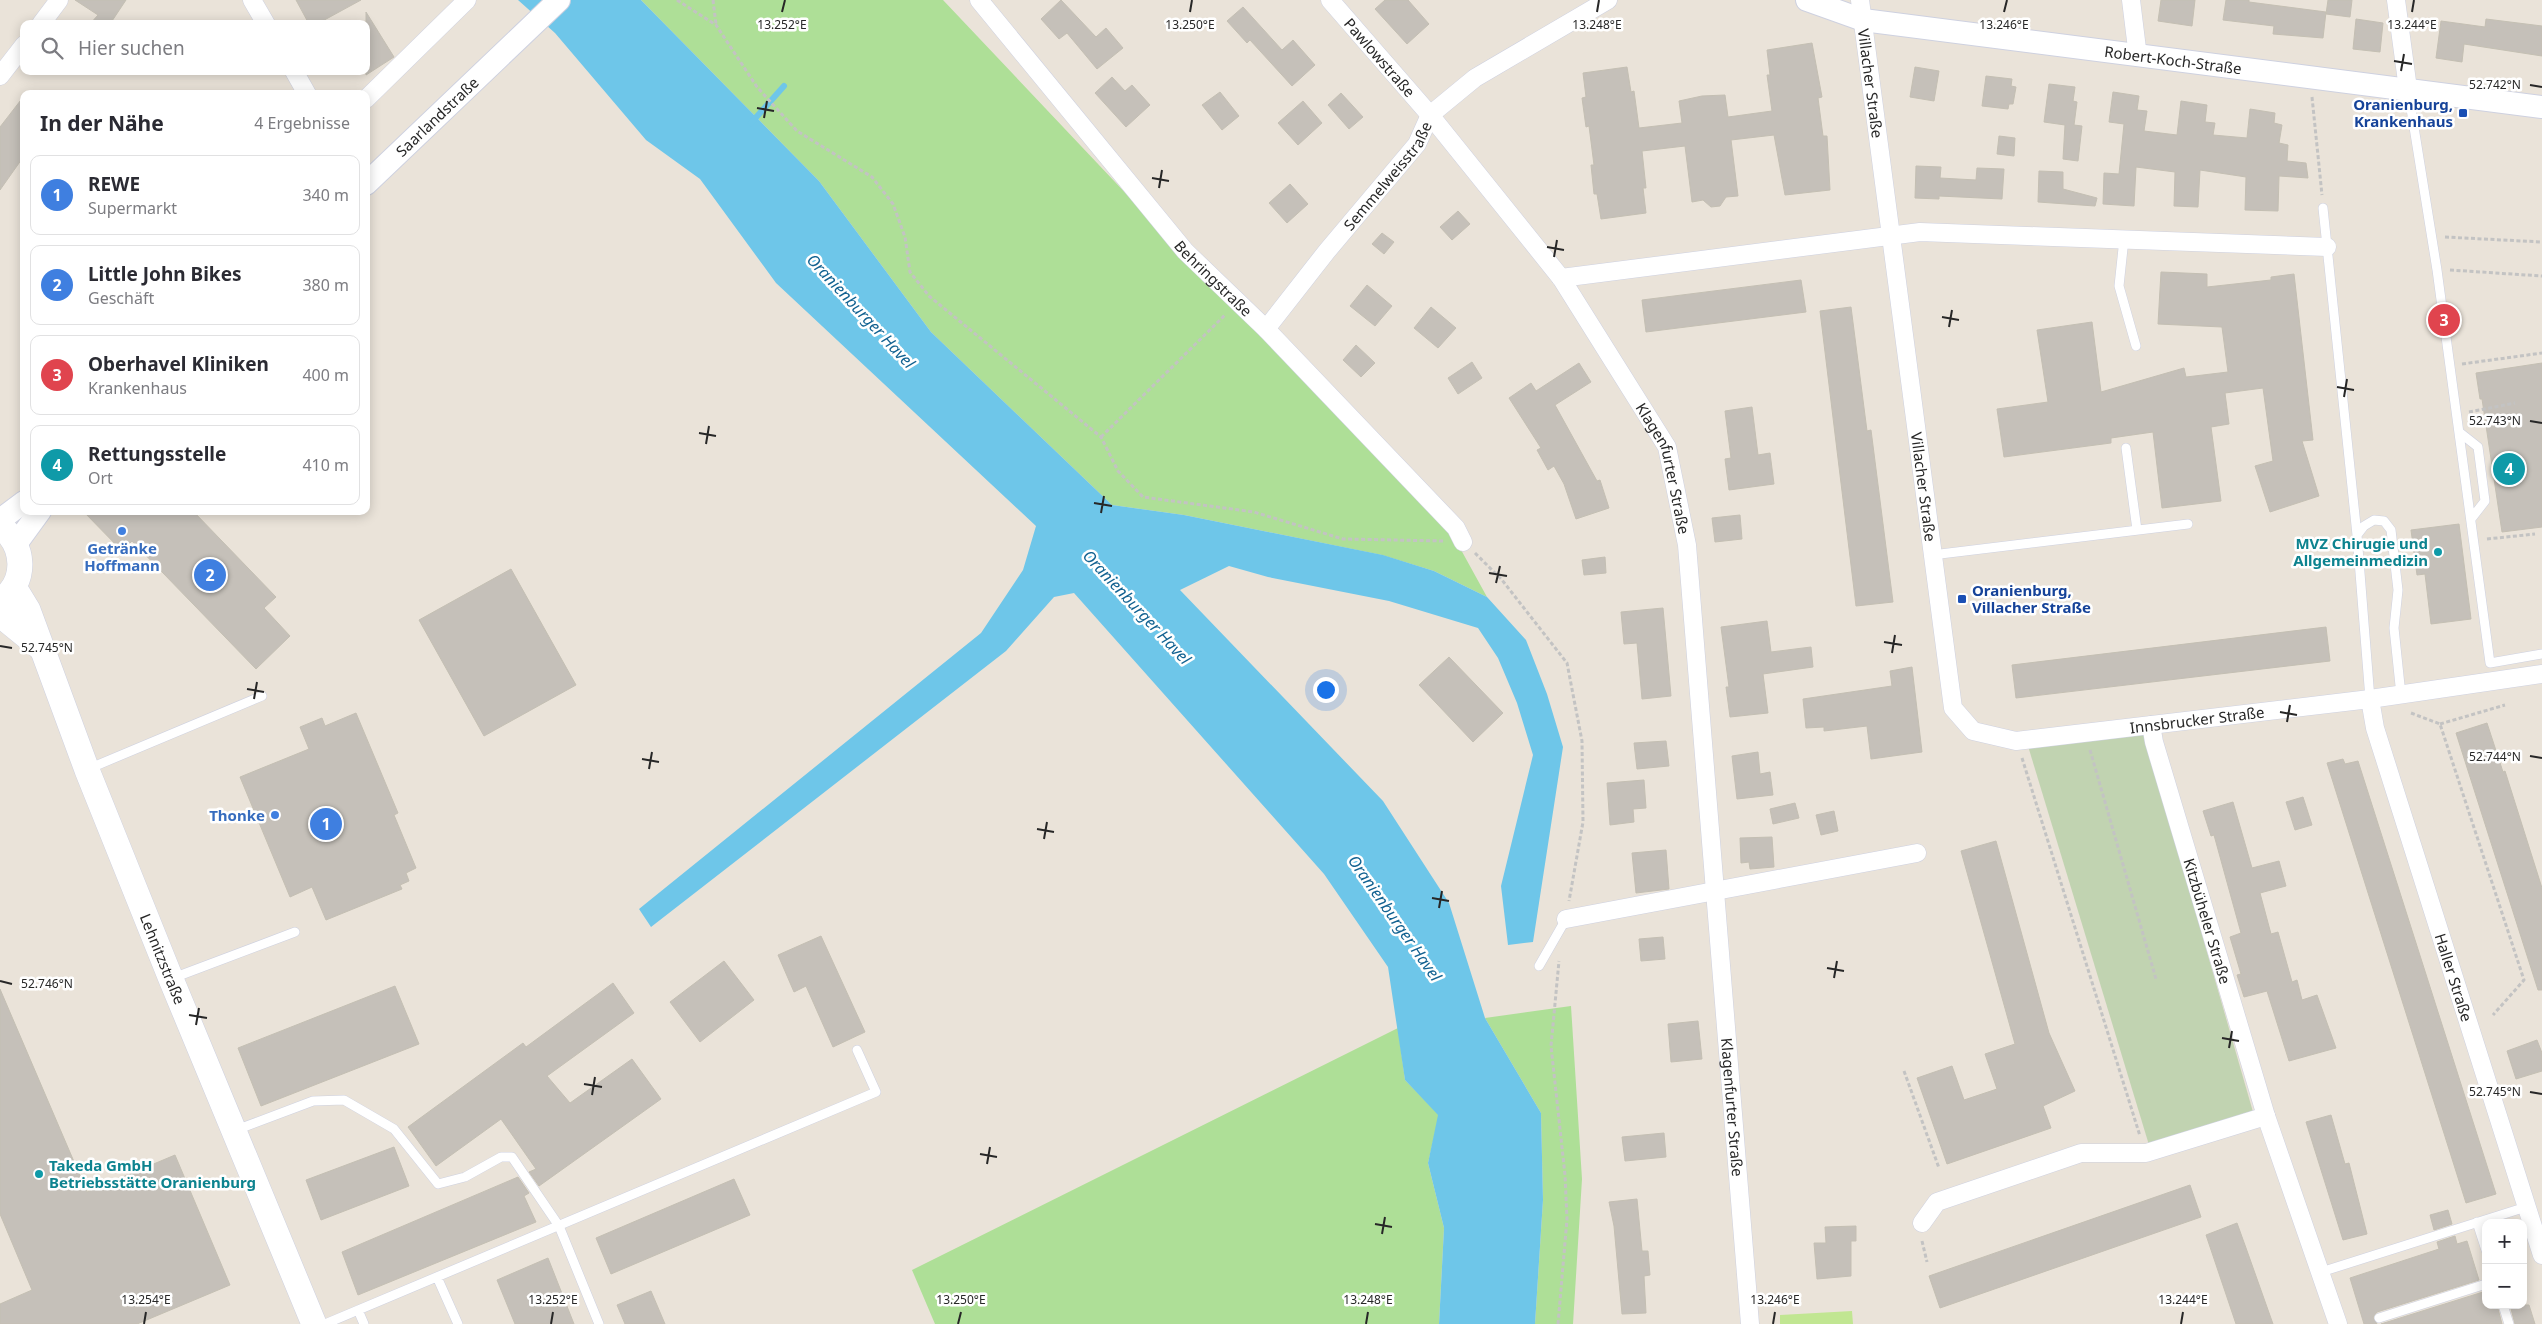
<!DOCTYPE html>
<html lang="de">
<meta charset="utf-8">
<style>
:root{--surface:#fff;--page:#f7f7f7;--text:#2b2b33;--muted:#7c7c81;--line:#e1e1e2;--accent:#db2777}
body{margin:0;font-family:"Noto Sans",sans-serif;background:var(--page);color:var(--text)}
.controls{position:absolute;right:15px;bottom:15px;display:grid;overflow:hidden;border-radius:10px;box-shadow:0 2px 12px #0003}
.controls button{width:45px;height:45px;display:grid;place-items:center;padding:0;border:0;border-bottom:1px solid var(--line);background:var(--surface);color:var(--text);font:25px sans-serif}
.you{position:absolute;left:1325px;top:689px;width:18px;height:18px;margin:-12px;border:4px solid #fff;border-radius:50%;background:#1a73e8;box-shadow:0 0 0 8px #1a73e833}
.badge{display:grid;place-items:center;width:32px;height:32px;border-radius:50%;background:var(--accent);color:#fff;font-size:16px;font-weight:700}
.pin{position:absolute;translate:-50% -50%;border:2px solid #fff;box-shadow:0 1px 5px #0006}
.list{margin:0;padding:0;list-style:none}
h2{display:flex;justify-content:space-between;align-items:center;height:65px;margin:0;padding:0 20px;font-size:21px}
h2 small{font-size:16px;font-weight:400;color:var(--muted)}
.list li{display:grid;grid-template-columns:32px 1fr auto;gap:15px;align-items:center;box-sizing:border-box;height:80px;margin:0 10px 10px;padding:0 10px;border:1px solid var(--line);border-radius:10px}
.list b{display:block;font-size:19px;white-space:nowrap}
.list p{margin:0;font-size:16px;white-space:nowrap;color:var(--muted)}
.list em{font-size:16px;font-style:normal;color:var(--muted)}
.icon{flex:none;width:28px;height:28px;fill:none;stroke:currentColor;stroke-width:2;stroke-linecap:round;stroke-linejoin:round}
.map{position:relative;flex:none;width:2542px;height:1324px;overflow:hidden}
.search{position:absolute;background:var(--surface);box-shadow:0 2px 12px #0003;left:20px;top:20px;width:350px;height:55px;display:flex;align-items:center;gap:12px;box-sizing:border-box;padding:0 18px;border-radius:10px;color:var(--muted);font-size:19px}
.panel{position:absolute;background:var(--surface);box-shadow:0 2px 12px #0003;left:20px;top:90px;width:350px;height:425px;border-radius:10px}
.map>svg:first-child{display:block}
.green{fill:#aedf97}
.cemetery{fill:#c1d3b1}
.pitch{fill:#c1e692}
.water{fill:#6ec6e9}
.lines{fill:none;stroke-linecap:round;stroke-linejoin:round}
.stream{stroke:#6ec6e9;stroke-width:6}
.building{fill:#c5c0b9;stroke:#c4bfb3}
.service-casing{stroke:#ced1e0;stroke-width:10}
.minor-casing{stroke:#ced1e0;stroke-width:19}
.tertiary-casing{stroke:#ced1e0;stroke-width:24}
.secondary-casing{stroke:#ced1e0;stroke-width:26}
.path{stroke:#c3c3c3;stroke-width:3;stroke-dasharray:4 2.5;stroke-linecap:butt}
.service{stroke:#fff;stroke-width:9}
.minor{stroke:#fff;stroke-width:18}
.tertiary{stroke:#fff;stroke-width:22}
.secondary{stroke:#fff;stroke-width:25}
.ticks{fill:none;stroke:#272727;stroke-width:2}
.transit-dot{fill:#1a4fb4;stroke:#fff;stroke-width:2}
.shop-dot{fill:#3f7fe0;stroke:#fff;stroke-width:2}
.culture-dot{fill:#0f9aa8;stroke:#fff;stroke-width:2}
.labels{text-anchor:middle;dominant-baseline:central;stroke-width:5;stroke-linejoin:round;paint-order:stroke}
.street-label{font-size:15px;fill:#272727;stroke:#fff}
.transit-label{font-size:15px;font-weight:bold;fill:#164399;stroke:#fff;text-anchor:end}
.culture-label{font-size:15px;font-weight:bold;fill:#0d838f;stroke:#fff;text-anchor:end}
.shop-label{font-size:15px;font-weight:bold;fill:#366cbe;stroke:#fff}
.water-label{font-size:16px;font-style:italic;fill:#126291;stroke:#fff}
.ticks-label{font-size:12px;text-anchor:middle;fill:#272727;stroke:#fff;stroke-width:5;stroke-linejoin:round;paint-order:stroke}
</style>
<div class="map">
<svg width="2542" height="1324" viewBox="0 0 2542 1324">
<rect width="100%" height="100%" fill="#eae3d9"/>
<path class="green" d="M641 0H943L1254 329 1449 528 1487 597 1434 571 1382 555 1184 515 1112 505 931 332 819 181Z
M1571 1006 1582 1179 1573 1324H1535L1543 1200 1541 1113 1485 1018Z
M1398 1028 1405 1080 1439 1115 1428 1163 1444 1228 1439 1324H935L912 1270Z"/>
<path class="cemetery" d="M2144 733 2253 1112 2149 1145 2028 746Z"/>
<path class="pitch" d="M1852 1311 1853 1324H1780V1315Z"/>
<path class="water" d="M518 0H641L819 181 931 332 1112 505 1184 515 1383 555 1434 571 1487 597 1526 640 1547 694 1563 747 1533 942 1508 945 1501 886 1533 755 1517 703 1498 658 1478 628 1389 601 1268 577 1229 566 1180 590 1383 801 1449 903 1485 1018 1541 1113 1543 1200 1535 1324H1439L1444 1228 1428 1163 1438 1115 1405 1080 1388 967 1324 874 1074 593 1054 597 1006 651 651 927 639 909 981 633 1023 570 1036 526 776 283 700 179 646 140 555 33Z"/>
<g class="lines">
<path class="stream" d="M751 123 784 86"/>
</g>
<path class="building" d="M75 0H126L110 24H90L98 15Z
M296 0H361L317 24H309Z
M1061 0 1096 37 1106 28 1123 48 1097 69 1067 33 1059 39 1041 19Z
M1385 0H1408L1429 24 1407 44 1375 9Z
M2161 0H2195L2192 26 2158 21Z
M2226 0H2249V2L2326 12 2323 38 2273 34 2274 26 2223 20Z
M2328 0H2352L2350 17 2326 14Z
M1243 7 1282 50 1293 40 1315 65 1292 86 1250 40 1247 43 1227 21Z
M366 12 394 57 366 75Z
M2356 19 2383 23 2380 52 2353 49Z
M2486 19 2542 26V56L2464 44 2462 62 2436 58 2441 21 2485 27Z
M1812 43 1822 97 1818 98 1823 136H1827L1830 190 1785 195 1774 135 1731 140 1738 196 1726 197 1720 206 1711 207 1703 200 1692 202 1685 146 1642 151 1646 188H1643L1646 213 1601 219 1597 194H1594L1591 165H1594L1589 126 1586 127 1582 98 1586 97 1583 73 1627 67 1631 92 1634 91 1639 128 1682 123 1679 101 1702 96 1725 95 1728 117 1772 111 1767 75H1770L1767 50Z
M1915 67 1939 71 1934 101 1910 97Z
M1986 76 2012 79 2011 86 2016 87 2013 104H2009L2008 109 1982 106Z
M1112 77 1125 91 1132 85 1150 105 1126 127 1095 93Z
M2049 84 2075 87 2073 101 2077 102 2074 125 2082 126 2078 161 2063 159 2065 125 2044 122Z
M1220 92 1239 116 1222 130 1202 105Z
M2113 92 2139 96 2137 110 2147 111 2144 131 2177 135 2181 101 2207 105 2205 122 2215 123 2213 135 2247 138 2250 109 2275 113 2274 123 2282 125 2279 143 2288 145 2287 161 2306 163 2308 178 2279 176 2278 211 2245 210 2246 177 2200 170 2198 207 2174 206 2175 172 2136 167 2134 206 2103 204 2104 173 2119 174 2124 124 2109 122Z
M1341 93 1363 117 1349 129 1328 105Z
M24 96V156L0 190V127Z
M1303 101 1322 123 1298 145 1278 123Z
M1999 136 2015 138 2014 156 1997 154Z
M1916 166 1941 167 1940 178 1976 180 1977 168 2004 169 2002 199 1939 196V199L1915 198Z
M2039 171 2063 172V189L2097 198 2095 206 2038 202Z
M1290 184 1308 204 1287 223 1269 203Z
M1458 211 1470 224 1452 240 1440 227Z
M1382 233 1394 242 1384 254 1372 244Z
M2161 272 2207 274V287L2271 280V277L2294 274 2313 440 2302 441 2319 496 2270 512 2255 466 2273 461 2263 388 2225 393 2229 424 2211 427 2221 501 2162 508 2153 432 2111 438V443L2004 457 1997 409 2048 402 2037 330 2092 322 2101 392 2184 368 2186 377 2228 372 2222 327 2158 324Z
M1801 280 1806 312 1646 332 1642 300Z
M1367 285 1392 306 1375 326 1350 306Z
M1431 307 1456 328 1438 348 1414 328Z
M1851 307 1867 431 1871 430 1893 602 1856 606 1820 311Z
M1356 345 1375 363 1361 377 1343 360Z
M1472 362 1482 378 1458 394 1448 378Z
M1579 363 1591 382 1555 405 1597 481 1600 480 1609 508 1576 519 1564 484 1554 466 1548 470 1537 450 1541 448 1509 398 1531 383 1536 391Z
M2542 363V527L2502 532 2482 399H2480L2476 373Z
M1752 407 1758 455 1770 453 1774 484 1729 490 1725 459 1731 458 1725 411Z
M83 511H193L276 597 264 608 290 636 256 669 132 541 122 551Z
M1740 515 1742 539 1715 542 1712 518Z
M2459 524 2471 619 2431 624 2425 574 2417 575 2411 530Z
M1605 557 1606 573 1584 575 1582 560Z
M511 569 576 685 484 736 419 620Z
M1663 608 1671 696 1642 699 1637 643 1624 644 1621 612Z
M1767 621 1771 652 1811 647 1813 667 1763 674 1768 713 1730 717 1726 687H1729L1721 627Z
M2326 627 2330 661 2016 698 2012 665Z
M1449 657 1503 713 1473 742 1419 685Z
M1912 667 1922 752 1871 759 1867 726 1824 731V727L1806 728 1803 699 1892 686 1890 671Z
M356 713 398 813 394 815 416 868 406 873 409 881 400 885 402 889 326 920 312 887 290 897 240 777 309 749 300 727 322 718 325 726Z
M2487 723 2503 772 2505 771 2542 888V990H2538L2456 733Z
M1666 741 1669 766 1637 769 1634 743Z
M1758 752 1760 774 1770 772 1773 795 1737 799 1732 756Z
M2343 759 2345 764 2358 761 2496 1194 2466 1203 2327 763Z
M1644 780 1646 808 1633 809 1634 822 1610 825 1607 783Z
M2303 797 2312 825 2295 830 2286 802Z
M2233 802 2252 868 2279 861 2286 886 2260 893 2271 934 2278 932 2292 982 2297 980 2302 1000 2317 995 2336 1048 2289 1061 2267 991 2244 997 2237 975 2241 974 2230 937 2241 933 2214 835 2211 836 2203 811Z
M1795 803 1799 818 1773 824 1770 809Z
M1834 811 1838 831 1821 835 1816 815Z
M1772 837 1774 867 1750 869 1749 862 1741 863 1740 838Z
M1996 841 2049 1033 2075 1091 2043 1106 2051 1128 1947 1164 1917 1078 1952 1066 1964 1100 1997 1089 1985 1054 2015 1044 1961 851Z
M1666 850 1669 889 1636 893 1632 853Z
M821 936 865 1032 833 1047 806 986 794 992 778 955Z
M1663 937 1665 959 1641 961 1639 939Z
M724 961 754 1000 700 1042 670 1002Z
M613 983 634 1013 547 1076 570 1103 632 1059 661 1099 539 1186 529 1172 536 1169 501 1119 436 1166 408 1127 523 1043 526 1047Z
M395 986 419 1044 261 1106 238 1048Z
M0 989 87 1192 175 1155 230 1285 137 1324H0V1304L32 1290 0 1214Z
M1698 1021 1702 1059 1671 1062 1668 1024Z
M2537 1040 2542 1053V1071L2516 1079 2507 1051Z
M2331 1115 2345 1164 2349 1163 2367 1234 2343 1240 2306 1122Z
M1664 1133 1666 1157 1625 1161 1622 1137Z
M394 1147 409 1186 321 1220 306 1180Z
M518 1177 529 1193 524 1196 536 1222 358 1295 342 1252Z
M734 1179 750 1215 611 1274 596 1238Z
M2190 1185 2201 1217 1940 1308 1929 1276Z
M1637 1199 1642 1251H1648L1650 1275 1644 1276 1646 1313 1622 1314 1614 1226 1609 1202Z
M2448 1210 2452 1224 2434 1230 2430 1215Z
M2237 1223 2246 1248 2273 1324H2236L2206 1235Z
M1856 1226V1241H1851V1276L1817 1279 1814 1243H1826L1825 1227Z
M2455 1236 2457 1244 2467 1241 2479 1280 2377 1312 2373 1317 2377 1324H2364L2350 1278 2439 1249 2437 1242Z
M548 1258 574 1324H515L497 1280Z
M651 1291 665 1324H625L617 1305Z
M2483 1292 2486 1305H2497L2502 1324H2381Z
M2510 1305H2529L2535 1324H2515Z"/>
<g class="lines">
<g class="service-casing">
<path id="service" d="M2408 90 2437 270 2490 663 2542 654
M2323 208 2357 535 2370 699
M2124 239 2119 286 2136 346
M2459 432 2478 447 2485 501 2471 519
M2126 448 2137 530
M2357 535 2364 526 2374 520 2384 521 2391 530 2398 590 2394 628 2401 695
M1932 555 2188 524
M88 769 262 696
M1539 966 1566 919
M173 978 295 932
M236 1130 313 1101 344 1100 394 1129 438 1184 465 1177 501 1157H512L559 1226 599 1324
M2477 1222 2486 1250
M2321 1272 2526 1207
M437 1277 458 1324
M2503 1305 2509 1324
M358 1310 364 1324
M2379 1318 2486 1284
M325 1324 876 1092 857 1050"/>
</g>
<g class="minor-casing">
<g id="minor">
<path d="M252 0 266 24"/>
<path id="s1" d="M979 0 1185 251 1266 329 1456 528 1463 542"/>
<path id="s2" d="M1330 0 1430 115 1561 278 1667 447 1687 545 1750 1324"/>
<path id="s3" d="M1860 0 1953 708 1973 731 2016 741 2370 699 2542 674"/>
<path d="M2131 0 2138 57"/>
<path d="M2396 0 2408 89"/>
<path d="M41 24 59 0"/>
<path d="M294 71 307 94"/>
<path d="M0 76 24 45"/>
<path d="M366 99 467 0"/>
<path d="M1561 278 1920 232 2327 247"/>
<path id="s4" d="M1266 329 1327 251 1417 144 1430 115 1475 78 1608 0"/>
<path id="s5" d="M2370 699 2375 728 2542 1255"/>
<path id="s6" d="M2151 725 2154 742 2266 1116 2338 1324"/>
<path d="M1566 919 1917 853"/>
<path d="M1922 1223 1937 1202 2081 1153H2146L2266 1116"/>
</g>
</g>
<g class="tertiary-casing">
<g id="tertiary">
<path id="s7" d="M1807 0 1863 20 2542 107"/>
<path id="s8" d="M366 184 559 0"/>
<path d="M0 520 24 502"/>
<path d="M16 544 40 511"/>
</g>
</g>
<g class="secondary-casing">
<g id="secondary">
<path d="M0 526C25 545 28 582 0 601"/>
<path id="s9" d="M14 587 28 610 87 770 171 979 314 1324"/>
<path d="M0 610 9 622 41 648"/>
</g>
</g>
<path class="path" d="M677 0 716 25 757 87 797 131 872 177 893 204 905 237 910 272 929 296 1101 437 1118 471 1143 497 1254 512 1343 539 1444 541
M713 0 716 24
M2312 97 2322 195
M2445 237 2542 242
M2450 270 2542 276
M2462 364 2542 353
M2469 412 2515 403
M1101 437 1225 315
M2487 539 2535 534
M1475 553 1502 580 1567 663 1582 741 1583 822 1569 901
M2411 713 2440 724 2524 980 2493 1015
M2440 724 2505 705
M2090 750 2156 979
M2022 758 2140 1136
M1904 1071 1939 1168
M1922 1241 1927 1262
M1558 1324 1567 1219 1565 1175 1551 1046 1559 961"/>
<use href="#service" class="service"/>
<use href="#minor" class="minor"/>
<use href="#tertiary" class="tertiary"/>
<use href="#secondary" class="secondary"/>
</g>
<path class="ticks" d="M782 12 785 0M1190 12 1192 0M1597 12 1599 0M2004 12 2007 0M2412 12 2414 0M2394 61 2412 64M2401 71 2404 54M2530 85 2542 87M757 108 774 111M764 118 767 101M1152 178 1169 181M1159 188 1162 170M1547 247 1564 250M1554 257 1557 240M1942 317 1959 320M1949 327 1952 310M2337 387 2354 390M2344 397 2347 379M2530 421 2542 423M699 433 716 436M706 444 709 426M1094 503 1112 506M1101 513 1104 496M1489 573 1507 576M1496 583 1500 566M1884 642 1902 645M0 646 12 648M1892 653 1895 635M247 689 264 692M254 699 257 682M2280 712 2297 715M2287 722 2290 705M2530 756 2542 758M642 759 659 762M649 769 652 752M1037 829 1054 832M1044 839 1047 822M1432 898 1449 901M1439 908 1442 891M1827 968 1844 971M1834 978 1837 961M0 981 12 984M189 1015 207 1018M196 1025 199 1008M2222 1038 2239 1041M2229 1048 2232 1031M584 1084 602 1087M2530 1092 2542 1094M592 1095 595 1077M980 1154 997 1157M987 1164 990 1147M1375 1224 1392 1227M1382 1234 1385 1217M144 1324 146 1312M551 1324 553 1312M958 1324 961 1312M1366 1324 1368 1312M1773 1324 1775 1312M2181 1324 2183 1312"/>
<g class="transit-dot">
<rect x="2458" y="108" width="10" height="10" rx="2.5"/>
<rect x="1957" y="594" width="10" height="10" rx="2.5"/>
</g>
<g class="shop-dot">
<circle cx="122" cy="531" r="5"/>
<circle cx="275" cy="815" r="5"/>
</g>
<g class="culture-dot">
<circle cx="2438" cy="552" r="5"/>
<circle cx="39" cy="1174" r="5"/>
</g>
<g class="labels">
<g class="street-label">
<text stroke="none"><textPath href="#s2" startOffset="76">Pawlowstraße</textPath></text>
<text stroke="none"><textPath href="#s7" startOffset="372">Robert-Koch-Straße</textPath></text>
<text stroke="none"><textPath href="#s3" startOffset="84">Villacher Straße</textPath></text>
<text stroke="none"><textPath href="#s8" startOffset="98">Saarlandstraße</textPath></text>
<text stroke="none"><textPath href="#s4" startOffset="196">Semmelweisstraße</textPath></text>
<text stroke="none"><textPath href="#s1" startOffset="364">Behringstraße</textPath></text>
<text stroke="none"><textPath href="#s2" startOffset="580">Klagenfurter Straße</textPath></text>
<text stroke="none"><textPath href="#s3" startOffset="491">Villacher Straße</textPath></text>
<text stroke="none"><textPath href="#s3" startOffset="971">Innsbrucker Straße</textPath></text>
<text stroke="none"><textPath href="#s6" startOffset="204">Kitzbüheler Straße</textPath></text>
<text stroke="none"><textPath href="#s9" startOffset="401">Lehnitzstraße</textPath></text>
<text stroke="none"><textPath href="#s5" startOffset="291">Haller Straße</textPath></text>
<text stroke="none"><textPath href="#s2" startOffset="1225">Klagenfurter Straße</textPath></text>
</g>
<g class="transit-label">
<text x="2453" y="104">Oranienburg,<tspan x="2453" dy="17">Krankenhaus</tspan></text>
<text x="1972" y="590" text-anchor="start">Oranienburg,<tspan x="1972" dy="17">Villacher Straße</tspan></text>
</g>
<g class="culture-label">
<text x="2428" y="543">MVZ Chirugie und<tspan x="2428" dy="17">Allgemeinmedizin</tspan></text>
<text x="49" y="1165" text-anchor="start">Takeda GmbH<tspan x="49" dy="17">Betriebsstätte Oranienburg</tspan></text>
</g>
<g class="shop-label">
<text x="122" y="548">Getränke<tspan x="122" dy="17">Hoffmann</tspan></text>
<text x="265" y="815" text-anchor="end">Thonke</text>
</g>
<g class="water-label">
<text transform="translate(861 311) rotate(47)">Oranienburger Havel</text>
<text transform="translate(1137 607) rotate(47)">Oranienburger Havel</text>
<text transform="translate(1395 918) rotate(55)">Oranienburger Havel</text>
</g>
</g>
<g class="ticks-label">
<text x="782" y="29">13.252°E</text>
<text x="1190" y="29">13.250°E</text>
<text x="1597" y="29">13.248°E</text>
<text x="2004" y="29">13.246°E</text>
<text x="2412" y="29">13.244°E</text>
<text x="2495" y="89">52.742°N</text>
<text x="2495" y="425">52.743°N</text>
<text x="47" y="652">52.745°N</text>
<text x="2495" y="761">52.744°N</text>
<text x="47" y="988">52.746°N</text>
<text x="2495" y="1096">52.745°N</text>
<text x="146" y="1304">13.254°E</text>
<text x="553" y="1304">13.252°E</text>
<text x="961" y="1304">13.250°E</text>
<text x="1368" y="1304">13.248°E</text>
<text x="1775" y="1304">13.246°E</text>
<text x="2183" y="1304">13.244°E</text>
</g>
</svg>
<div class="controls">
<button>+</button>
<button>−</button>
</div>
<div class="you"></div>
<div class="pin badge" style="left:326px;top:824px;background:#3f7fe0">1</div>
<div class="pin badge" style="left:210px;top:575px;background:#3f7fe0">2</div>
<div class="pin badge" style="left:2444px;top:320px;background:#e0444e">3</div>
<div class="pin badge" style="left:2509px;top:469px;background:#0f9aa8">4</div>
<div class="search"><svg class="icon" aria-label="search" viewBox="0 0 24 24"><circle cx="10" cy="10" r="6"/><path d="M15 15l6 6"/></svg>Hier suchen</div>
<section class="panel">
<h2>In der Nähe<small>4 Ergebnisse</small></h2>
<ul class="list">
<li><span class="badge" style="background:#3f7fe0">1</span><div><b>REWE</b><p>Supermarkt</p></div><em>340 m</em></li>
<li><span class="badge" style="background:#3f7fe0">2</span><div><b>Little John Bikes</b><p>Geschäft</p></div><em>380 m</em></li>
<li><span class="badge" style="background:#e0444e">3</span><div><b>Oberhavel Kliniken</b><p>Krankenhaus</p></div><em>400 m</em></li>
<li><span class="badge" style="background:#0f9aa8">4</span><div><b>Rettungsstelle</b><p>Ort</p></div><em>410 m</em></li>
</ul>
</section>
</div>
